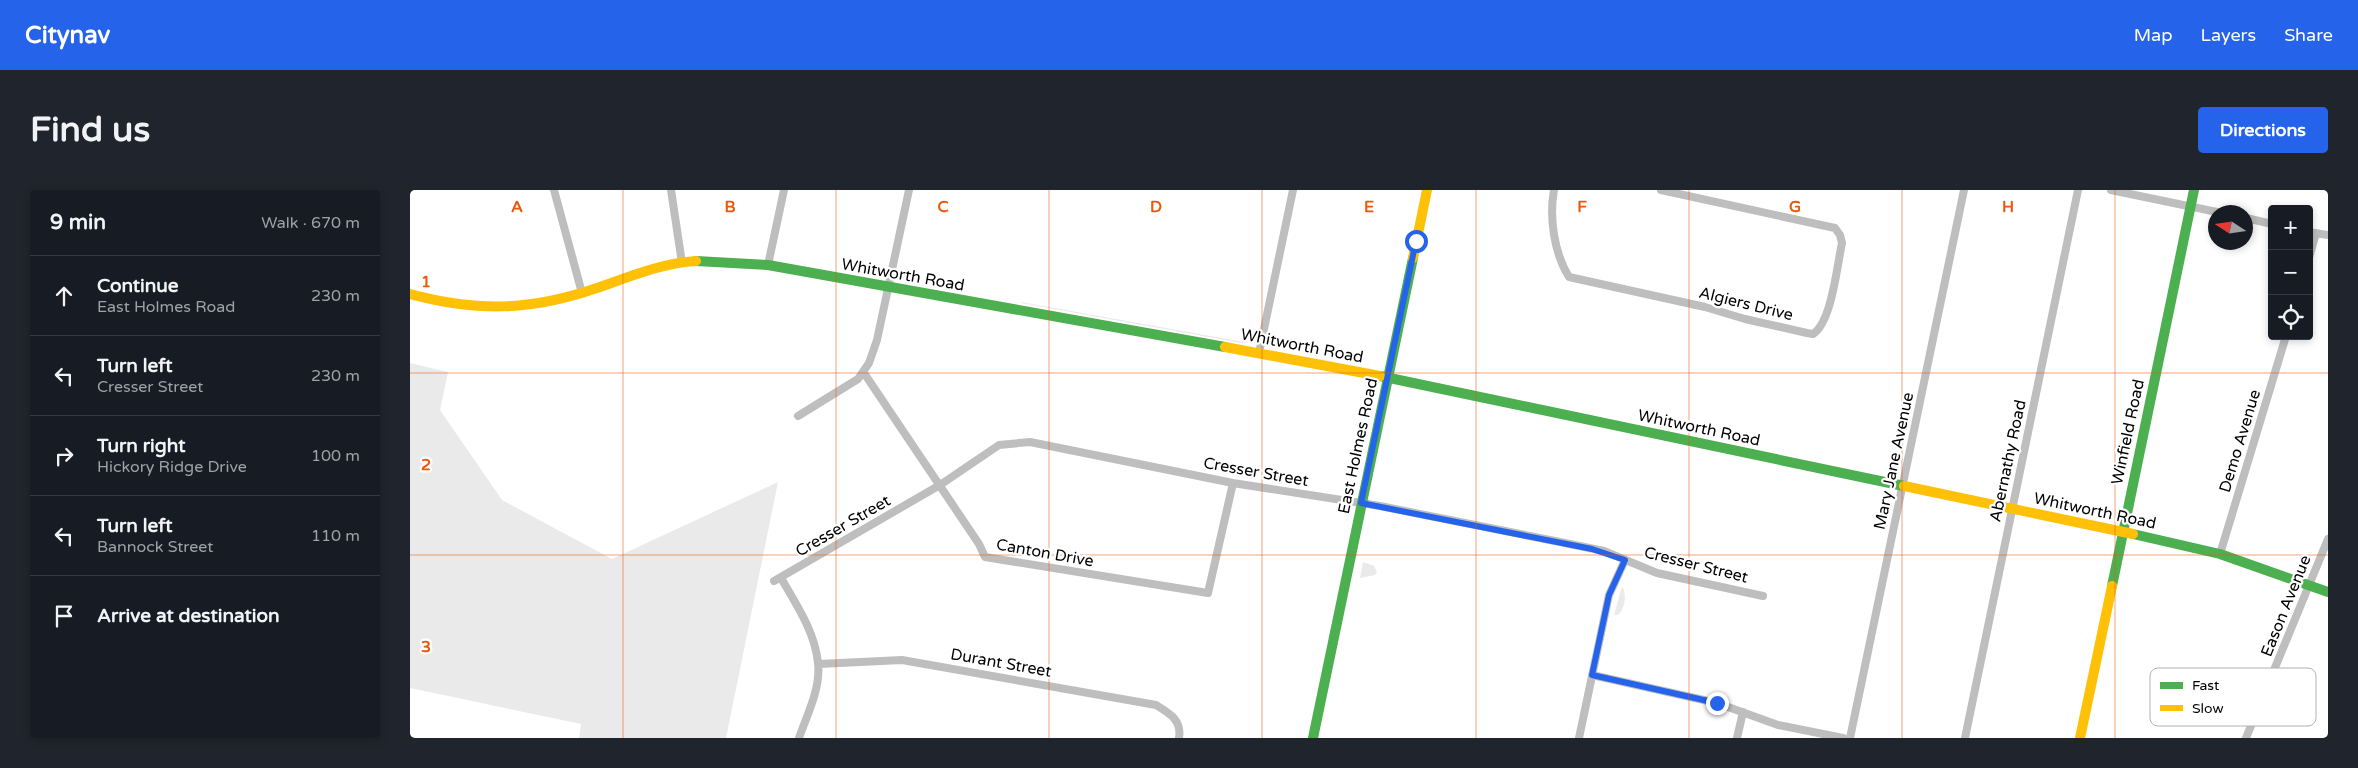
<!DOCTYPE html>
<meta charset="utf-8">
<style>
:root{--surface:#171b24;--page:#20242c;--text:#f1f3f6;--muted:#9ea1a6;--line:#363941;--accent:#2563eb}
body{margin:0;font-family:"Varela Round",sans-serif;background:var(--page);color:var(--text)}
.controls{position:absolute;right:15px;top:15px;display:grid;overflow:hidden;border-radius:5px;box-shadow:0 2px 8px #0003}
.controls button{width:45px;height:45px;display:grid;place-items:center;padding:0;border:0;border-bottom:1px solid var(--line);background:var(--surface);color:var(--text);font:25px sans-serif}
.compass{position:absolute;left:1798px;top:15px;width:45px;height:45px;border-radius:50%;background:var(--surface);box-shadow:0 2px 8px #0003;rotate:282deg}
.stop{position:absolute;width:15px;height:15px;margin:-11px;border:4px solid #2563eb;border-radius:50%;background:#fff}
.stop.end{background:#2563eb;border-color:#fff;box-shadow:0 1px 5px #0008}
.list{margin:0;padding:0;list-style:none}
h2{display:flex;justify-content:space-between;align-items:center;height:65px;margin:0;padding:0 20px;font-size:21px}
h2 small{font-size:16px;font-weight:400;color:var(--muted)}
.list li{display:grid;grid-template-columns:32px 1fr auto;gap:15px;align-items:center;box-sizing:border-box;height:80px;padding:0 20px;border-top:1px solid var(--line)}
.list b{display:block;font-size:19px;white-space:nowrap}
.list p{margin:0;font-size:16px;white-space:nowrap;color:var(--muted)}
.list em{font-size:16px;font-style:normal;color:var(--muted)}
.icon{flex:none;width:28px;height:28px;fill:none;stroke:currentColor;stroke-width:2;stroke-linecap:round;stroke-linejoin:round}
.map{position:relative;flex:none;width:1918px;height:548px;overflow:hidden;border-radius:5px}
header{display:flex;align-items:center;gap:30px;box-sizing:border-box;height:70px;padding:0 25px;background:var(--accent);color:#fff}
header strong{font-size:24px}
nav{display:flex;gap:28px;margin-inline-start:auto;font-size:18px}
.intro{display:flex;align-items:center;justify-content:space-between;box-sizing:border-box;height:120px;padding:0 30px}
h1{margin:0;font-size:35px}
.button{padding:12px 22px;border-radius:5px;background:var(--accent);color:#fff;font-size:18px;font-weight:700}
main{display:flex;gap:30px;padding:0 30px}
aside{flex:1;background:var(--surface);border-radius:5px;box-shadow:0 2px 8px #0003}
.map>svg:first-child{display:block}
.green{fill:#eaeaea}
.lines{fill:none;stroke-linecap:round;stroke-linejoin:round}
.street{stroke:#bebebe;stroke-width:8}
.fast{stroke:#4caf50;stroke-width:10}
.slow{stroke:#ffc107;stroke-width:10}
.route{stroke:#2563eb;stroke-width:6}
.grid{fill:none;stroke:#e8590c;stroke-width:1;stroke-opacity:0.55}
.labels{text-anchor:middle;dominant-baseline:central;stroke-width:4.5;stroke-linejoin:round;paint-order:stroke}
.street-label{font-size:16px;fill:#000;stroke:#fff}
.key{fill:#fff;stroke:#b2b2b2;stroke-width:1}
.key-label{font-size:14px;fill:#000}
.grid-label{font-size:16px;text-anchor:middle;font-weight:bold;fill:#e8590c;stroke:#fff;stroke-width:4.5;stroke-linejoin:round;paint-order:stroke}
</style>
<header>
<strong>Citynav</strong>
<nav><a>Map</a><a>Layers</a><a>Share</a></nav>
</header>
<div class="intro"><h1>Find us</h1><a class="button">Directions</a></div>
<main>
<aside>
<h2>9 min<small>Walk · 670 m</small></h2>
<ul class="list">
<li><svg class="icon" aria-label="ahead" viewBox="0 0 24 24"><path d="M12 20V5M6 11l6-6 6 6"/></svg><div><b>Continue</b><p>East Holmes Road</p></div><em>230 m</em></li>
<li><svg class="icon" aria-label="left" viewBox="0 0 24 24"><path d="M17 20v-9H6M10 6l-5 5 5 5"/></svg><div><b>Turn left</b><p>Cresser Street</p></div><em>230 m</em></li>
<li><svg class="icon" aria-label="right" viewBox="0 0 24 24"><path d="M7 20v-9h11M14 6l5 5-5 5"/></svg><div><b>Turn right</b><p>Hickory Ridge Drive</p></div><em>100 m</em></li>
<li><svg class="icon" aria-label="left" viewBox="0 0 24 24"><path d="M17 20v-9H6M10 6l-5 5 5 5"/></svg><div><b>Turn left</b><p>Bannock Street</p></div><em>110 m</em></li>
<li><svg class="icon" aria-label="arrive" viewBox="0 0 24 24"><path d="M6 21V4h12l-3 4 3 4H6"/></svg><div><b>Arrive at destination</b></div></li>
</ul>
</aside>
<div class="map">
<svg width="1918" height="548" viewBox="0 0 1918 548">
<rect width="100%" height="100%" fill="#fff"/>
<path class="green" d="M611 112 834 152H839L831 153 611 113Z
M0 173 38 182 30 220 92 310 202 369 368 292 316 548H169L171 534 0 498Z
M953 372 964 376 967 382 965 385 950 388Z
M1212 396C1217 404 1215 419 1208 425H1204Z"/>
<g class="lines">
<path class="street" d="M144 0 172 103
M261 0 272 73
M1144 0C1139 27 1144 63 1159 87L1295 117 1335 129 1397 143 1403 144C1422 132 1427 75 1432 53L1430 45 1425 38 1251 0
M1701 0 1807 22
M1836 28 1862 34
M1899 42 1918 45
M1899 68 1906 43
M358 75 374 0
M849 163 883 0
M454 183 569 354 575 367 798 403 823 293
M388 226 448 189 459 173 467 150 499 0
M1810 364 1876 146
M371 388C386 414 405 442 408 473 411 498 397 525 389 548
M364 391 530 295 589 255 620 252 823 293 970 316 1150 352 1194 361 1247 383 1353 406
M409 474 492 470 746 515C759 523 772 530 769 548
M1182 485 1307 513 1368 535 1433 548
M1169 548 1199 405 1215 370
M1327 548 1333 522
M1440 548 1554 0
M1555 548 1668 0
M1836 548 1918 349"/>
<path class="fast" d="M286 71 358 75 815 157
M970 186 1494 296
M1723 344 1810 364 1918 402
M1702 396 1784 0
M903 548 1003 68"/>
<path class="slow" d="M1003 68 1017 0
M0 104C68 122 120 121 187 98 219 87 252 73 286 71
M815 157 970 186
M1494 296 1723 344
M1670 548 1702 396"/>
</g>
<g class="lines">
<path class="route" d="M1006 51 951 313 1182 359 1215 370 1199 405 1182 485 1307 513"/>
</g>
<path class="grid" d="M213 0V548M426 0V548M639 0V548M852 0V548M1066 0V548M1279 0V548M1492 0V548M1705 0V548M0 183H1918M0 365H1918"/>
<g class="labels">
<g class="street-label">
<text transform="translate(493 85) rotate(10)">Whitworth Road</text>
<text transform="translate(1336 114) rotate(14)">Algiers Drive</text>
<text transform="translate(892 156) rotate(11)">Whitworth Road</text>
<text transform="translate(1289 238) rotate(12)">Whitworth Road</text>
<text transform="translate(1718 242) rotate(-78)">Winfield Road</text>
<text transform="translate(1830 251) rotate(-73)">Demo Avenue</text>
<text transform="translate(948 256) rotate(-78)">East Holmes Road</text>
<text transform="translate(1484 271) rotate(-78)">Mary Jane Avenue</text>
<text transform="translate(1598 271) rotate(-78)">Abernathy Road</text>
<text transform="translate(846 282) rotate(10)">Cresser Street</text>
<text transform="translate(1685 321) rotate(12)">Whitworth Road</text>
<text transform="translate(433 336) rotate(-30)">Cresser Street</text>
<text transform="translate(635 363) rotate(10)">Canton Drive</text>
<text transform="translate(1286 375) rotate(14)">Cresser Street</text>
<text transform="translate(1876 416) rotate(-68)">Eason Avenue</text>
<text transform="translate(591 473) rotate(10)">Durant Street</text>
</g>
</g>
<rect x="1740" y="478" width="166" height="58" rx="8" class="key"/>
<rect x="1750" y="492" width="23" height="7" fill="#4caf50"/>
<rect x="1750" y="515" width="23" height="6" fill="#ffc107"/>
<g class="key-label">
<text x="1782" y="500">Fast</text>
<text x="1782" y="523">Slow</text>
</g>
<g class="grid-label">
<text x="107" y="22">A</text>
<text x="320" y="22">B</text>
<text x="533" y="22">C</text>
<text x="746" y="22">D</text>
<text x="959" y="22">E</text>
<text x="1172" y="22">F</text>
<text x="1385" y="22">G</text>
<text x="1598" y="22">H</text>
<text x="16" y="97">1</text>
<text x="16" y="280">2</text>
<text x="16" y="462">3</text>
</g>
</svg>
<div class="controls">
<button>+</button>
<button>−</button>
<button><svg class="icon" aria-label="locate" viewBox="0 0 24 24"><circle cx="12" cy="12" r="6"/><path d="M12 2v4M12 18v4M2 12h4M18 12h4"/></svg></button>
</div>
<svg class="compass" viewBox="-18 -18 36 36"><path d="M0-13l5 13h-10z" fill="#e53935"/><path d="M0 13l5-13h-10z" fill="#9ea1a6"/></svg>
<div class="stop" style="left:1006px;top:51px"></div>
<div class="stop end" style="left:1307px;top:513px"></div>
</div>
</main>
